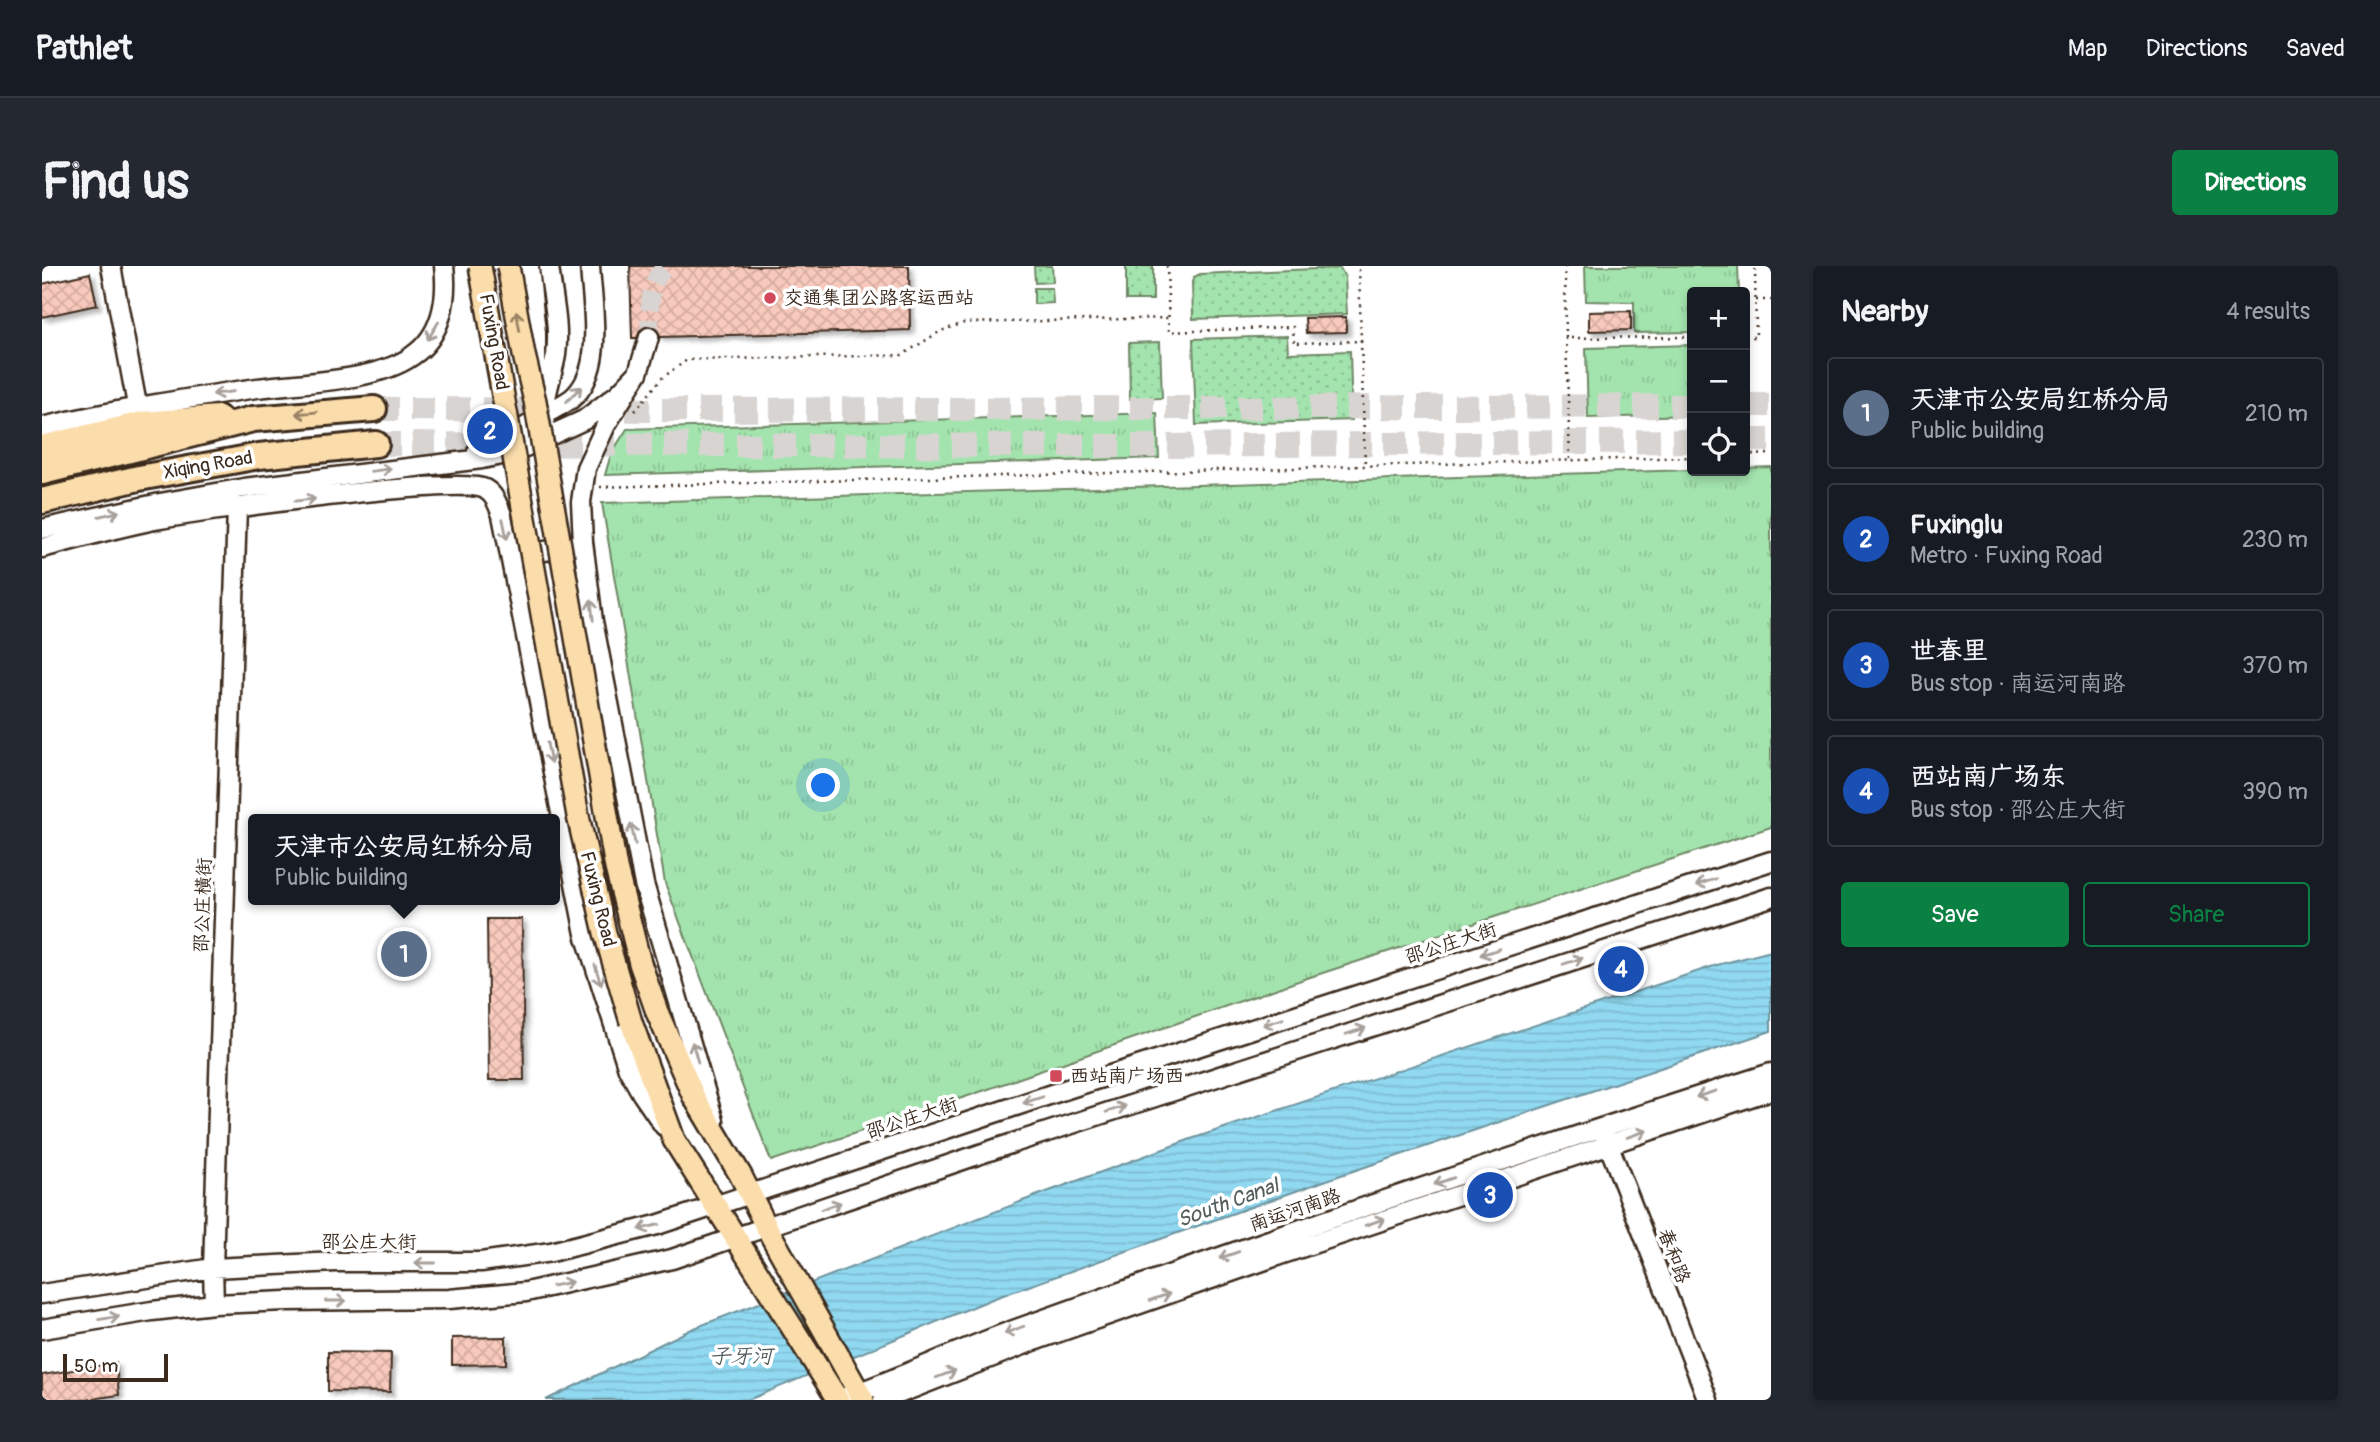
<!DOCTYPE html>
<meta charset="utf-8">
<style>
:root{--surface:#171b24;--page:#242831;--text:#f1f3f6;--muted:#9ea1a6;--line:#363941;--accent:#0b8043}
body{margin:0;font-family:Pangolin,"LXGW WenKai TC",sans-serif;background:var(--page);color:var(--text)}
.controls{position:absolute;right:21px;top:21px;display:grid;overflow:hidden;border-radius:7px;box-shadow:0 4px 10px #0003}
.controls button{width:63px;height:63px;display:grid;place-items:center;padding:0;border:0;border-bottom:2px solid var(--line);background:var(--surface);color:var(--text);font:35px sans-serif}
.scale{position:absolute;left:21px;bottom:18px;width:105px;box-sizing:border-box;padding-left:7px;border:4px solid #3b2a1e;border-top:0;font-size:19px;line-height:24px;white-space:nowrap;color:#3b2a1e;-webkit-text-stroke:5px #fff;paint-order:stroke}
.you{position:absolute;left:782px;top:520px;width:24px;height:24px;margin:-18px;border:5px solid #fff;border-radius:50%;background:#1a73e8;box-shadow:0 0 0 10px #1a73e833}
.badge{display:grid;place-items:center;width:46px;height:46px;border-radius:50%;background:var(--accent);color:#fff;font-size:23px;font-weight:700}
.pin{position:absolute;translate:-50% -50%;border:4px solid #fff;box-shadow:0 2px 7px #0006}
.popup{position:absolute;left:206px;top:548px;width:312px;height:91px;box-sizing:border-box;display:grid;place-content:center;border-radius:7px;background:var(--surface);filter:drop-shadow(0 2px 5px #0005);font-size:23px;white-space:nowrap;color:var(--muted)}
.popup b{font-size:26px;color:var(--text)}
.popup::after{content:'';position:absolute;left:50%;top:100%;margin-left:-14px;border:14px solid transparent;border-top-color:var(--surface)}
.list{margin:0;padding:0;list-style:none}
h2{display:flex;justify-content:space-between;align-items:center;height:91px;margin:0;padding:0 28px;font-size:30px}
h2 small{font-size:23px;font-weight:400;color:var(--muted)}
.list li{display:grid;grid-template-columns:46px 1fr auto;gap:21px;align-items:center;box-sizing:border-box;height:112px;margin:0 14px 14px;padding:0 14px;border:2px solid var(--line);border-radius:7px}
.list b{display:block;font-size:26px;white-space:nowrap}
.list p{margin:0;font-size:23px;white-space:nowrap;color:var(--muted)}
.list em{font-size:23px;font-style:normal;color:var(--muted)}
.actions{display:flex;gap:14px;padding:21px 28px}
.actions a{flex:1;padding:16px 0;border:2px solid var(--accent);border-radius:7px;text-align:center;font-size:24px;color:var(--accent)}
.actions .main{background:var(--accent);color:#fff}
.icon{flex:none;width:38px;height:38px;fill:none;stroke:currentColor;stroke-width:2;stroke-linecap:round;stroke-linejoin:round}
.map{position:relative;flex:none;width:1729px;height:1134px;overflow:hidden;border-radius:7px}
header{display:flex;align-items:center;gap:42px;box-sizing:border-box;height:98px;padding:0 35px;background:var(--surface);border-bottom:2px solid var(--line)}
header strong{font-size:33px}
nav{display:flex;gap:38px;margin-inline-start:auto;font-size:24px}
.intro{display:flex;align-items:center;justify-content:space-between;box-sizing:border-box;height:168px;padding:0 42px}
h1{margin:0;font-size:49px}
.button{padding:18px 32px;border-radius:7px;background:var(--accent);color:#fff;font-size:24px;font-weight:700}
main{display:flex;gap:42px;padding:0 42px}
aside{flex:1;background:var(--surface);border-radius:7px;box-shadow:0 4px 10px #0003}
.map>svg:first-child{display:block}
.grass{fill:url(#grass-dots);stroke:#6f8766;stroke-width:2}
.park{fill:url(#park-tufts);stroke:#6f8766;stroke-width:2}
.water{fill:url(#water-rules);stroke:#6e939d;stroke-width:2}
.building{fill:url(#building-cross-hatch);stroke:#3b2a1e;stroke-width:2;filter:url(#shadow)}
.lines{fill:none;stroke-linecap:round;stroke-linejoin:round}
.minor-tunnel{stroke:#d8d4d2;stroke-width:18;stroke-dasharray:18 9;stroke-linecap:butt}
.highway-tunnel{stroke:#d8d4d2;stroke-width:24;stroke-dasharray:24 12;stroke-linecap:butt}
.minor-casing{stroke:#3b2a1e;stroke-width:23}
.major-casing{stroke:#3b2a1e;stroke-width:26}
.highway-casing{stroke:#3b2a1e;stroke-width:30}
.path{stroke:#3b2a1e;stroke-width:2.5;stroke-dasharray:2 5;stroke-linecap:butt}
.minor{stroke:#fff;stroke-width:18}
.major{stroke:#fbddab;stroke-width:21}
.highway{stroke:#fbddab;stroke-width:24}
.major-bridge-casing{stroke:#3b2a1e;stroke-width:26;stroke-linecap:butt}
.major-bridge{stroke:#fbddab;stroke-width:21}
.oneway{stroke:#9b8464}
.oneway2{stroke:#a79f9a}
.poi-dot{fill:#d1495b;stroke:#fff;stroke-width:2.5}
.labels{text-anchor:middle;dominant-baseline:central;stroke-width:7;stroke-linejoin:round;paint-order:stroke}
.poi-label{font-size:19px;fill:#3b2a1e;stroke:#fff;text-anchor:start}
.street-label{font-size:19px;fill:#3b2a1e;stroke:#fff}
.water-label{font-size:21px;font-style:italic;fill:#545f5d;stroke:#fff}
</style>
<header>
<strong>Pathlet</strong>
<nav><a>Map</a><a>Directions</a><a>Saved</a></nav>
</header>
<div class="intro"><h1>Find us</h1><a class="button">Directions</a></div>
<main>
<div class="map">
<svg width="1729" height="1134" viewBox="0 0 1729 1134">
<defs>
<pattern id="grass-dots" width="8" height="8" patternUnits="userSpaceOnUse" patternTransform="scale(1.75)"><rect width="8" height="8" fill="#a3e4ae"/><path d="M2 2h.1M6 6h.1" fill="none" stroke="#8dc495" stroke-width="1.8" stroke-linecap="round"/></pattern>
<pattern id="park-tufts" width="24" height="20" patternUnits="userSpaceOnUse" patternTransform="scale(1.75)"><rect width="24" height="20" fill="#a3e4ae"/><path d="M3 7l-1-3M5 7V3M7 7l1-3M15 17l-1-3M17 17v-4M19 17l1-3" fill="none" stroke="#8dc495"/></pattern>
<pattern id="water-rules" width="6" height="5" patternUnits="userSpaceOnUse" patternTransform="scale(1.75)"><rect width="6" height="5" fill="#90d9f1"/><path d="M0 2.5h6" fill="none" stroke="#7dbace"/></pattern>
<pattern id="building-cross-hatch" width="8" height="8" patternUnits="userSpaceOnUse" patternTransform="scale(1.75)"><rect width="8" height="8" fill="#f8c9bd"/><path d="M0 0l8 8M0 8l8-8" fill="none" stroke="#d6ada2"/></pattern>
<filter id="shadow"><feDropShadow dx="4" dy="4" stdDeviation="2" flood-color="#0004"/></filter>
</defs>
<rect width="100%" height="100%" fill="#fff"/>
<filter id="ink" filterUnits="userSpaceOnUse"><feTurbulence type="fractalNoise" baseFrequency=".0143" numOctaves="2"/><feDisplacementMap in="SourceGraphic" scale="14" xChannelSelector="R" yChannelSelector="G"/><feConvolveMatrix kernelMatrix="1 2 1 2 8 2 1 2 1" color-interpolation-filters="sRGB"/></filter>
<g filter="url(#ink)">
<path class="grass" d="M992 0H1010L1011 16 993 17Z
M1084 0H1111V34H1084Z
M1298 2 1303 11 1305 48 1151 53 1150 16 1152 11 1158 8Z
M992 22H1010L1011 37 992 38Z
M1245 70 1246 87 1308 85 1310 154 1154 159 1151 73Z
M1118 76 1120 132 1088 133 1087 77Z"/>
<path class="park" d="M1543 0H1696L1697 26H1650V66L1592 67V36L1544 35Z
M1650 79V149L1546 152 1544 82Z
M1115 147 1117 192 563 209 569 188 585 163Z
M1729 201V561L1259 714 929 829 729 895 623 617 560 237 1650 204 1703 205V202Z"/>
<path class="water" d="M1729 685V765L1299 909 950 1033 706 1134H504L650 1063 991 931 1149 873 1675 699Z"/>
<path class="building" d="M588 0H867L868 64 618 71 615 63 605 60 599 63 595 72H590Z
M48 7 55 39 0 51V18Z
M1589 45V64L1547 65V46Z
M1304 51V66L1264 67 1263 52Z
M445 653H480L482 814H447Z
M464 1071V1098L410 1099V1072Z
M286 1086 349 1087 348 1126 286 1125Z
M74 1097 77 1129 42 1134H0V1109Z"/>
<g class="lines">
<path class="minor-tunnel" d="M607 71C609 48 604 15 625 0"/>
<path class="highway-tunnel" d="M1703 139H1729
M332 143 642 144 1650 140
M1703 174H1729
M334 178 1118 180 1650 175"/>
<g class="minor-casing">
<path id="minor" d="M69 0 95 139
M487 0 494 67V114
M596 107 564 159 544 202 539 236 541 276 551 355 602 618 672 855
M503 155C501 131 510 112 514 89 518 59 510 30 507 0
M0 161C71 144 142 133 215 122 259 116 334 116 370 90 400 70 406 33 402 0
M435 186C459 177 480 163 501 150 510 144 520 139 529 133 564 105 550 40 548 0
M0 263 118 237 202 222 440 193 470 187 542 154 576 128 596 107 607 71
M0 282C40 272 79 260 119 253 161 245 419 209 443 223 453 229 456 239 460 249L543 668 586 803 600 828 622 860
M476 291 530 279
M1562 867 1666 1134
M0 1028 171 1002 294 996H439L509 986 615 959 1019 825 1729 595
M172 1038 171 1002 195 241
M0 1063 110 1045 172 1038 244 1035 407 1033 484 1026 630 993 956 882 1729 631
M804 1131C863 1110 918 1083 977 1062 1226 973 1477 887 1729 807
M841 1134 989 1076 1238 989 1729 824"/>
</g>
<g class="major-casing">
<path id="major" d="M615 746 652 831 699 910 725 962 821 1134
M589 756 632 874 796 1134"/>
</g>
<g class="highway-casing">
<path id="highway" d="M0 182 101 158 176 152
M0 206 211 153 332 143
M0 235 97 212 217 190 334 178"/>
</g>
<path class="path" d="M1125 0 1127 66 1251 61 1252 77 1319 75 1317 0
M1523 0 1524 72 1650 71
M1714 34H1729
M1703 71H1714L1713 0
M1524 72 1528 195
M1319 75 1323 200
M593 145 620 112 645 94 860 89 899 65 922 57 1127 52
M1703 189 1729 188
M558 221 1650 191"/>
<use href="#minor" class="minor"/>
<use href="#major" class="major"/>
<use href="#highway" class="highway"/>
<g class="major-bridge-casing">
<path id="major-bridge" d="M438 0 536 550 563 667 589 756
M466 0 482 89 493 135 574 602 598 697 615 746"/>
</g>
<use href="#major-bridge" class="major-bridge"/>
</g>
<defs><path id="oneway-shaft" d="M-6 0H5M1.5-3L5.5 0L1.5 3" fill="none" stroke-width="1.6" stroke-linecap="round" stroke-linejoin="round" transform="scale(1.75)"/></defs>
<g class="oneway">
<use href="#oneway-shaft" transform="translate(476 55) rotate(-100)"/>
<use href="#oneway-shaft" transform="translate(264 147) rotate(175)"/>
</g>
<g class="oneway2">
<use href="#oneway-shaft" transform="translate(391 65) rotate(122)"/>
<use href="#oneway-shaft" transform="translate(181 127) rotate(172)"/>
<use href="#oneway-shaft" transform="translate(532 128) rotate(-45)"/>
<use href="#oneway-shaft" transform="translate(339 204) rotate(-7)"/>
<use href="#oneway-shaft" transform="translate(263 234) rotate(-6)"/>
<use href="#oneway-shaft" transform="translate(67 248) rotate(-13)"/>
<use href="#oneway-shaft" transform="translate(463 263) rotate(78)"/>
<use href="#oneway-shaft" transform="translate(550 344) rotate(-97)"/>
<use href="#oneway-shaft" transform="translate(507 487) rotate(79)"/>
<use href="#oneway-shaft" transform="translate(591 568) rotate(-102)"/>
<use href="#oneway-shaft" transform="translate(1664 616) rotate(162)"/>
<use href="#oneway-shaft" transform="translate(1448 686) rotate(162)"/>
<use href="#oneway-shaft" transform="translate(1531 695) rotate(-18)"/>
<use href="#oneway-shaft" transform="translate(556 709) rotate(73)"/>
<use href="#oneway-shaft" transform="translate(1231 756) rotate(162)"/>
<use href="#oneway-shaft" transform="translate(1314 765) rotate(-18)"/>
<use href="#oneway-shaft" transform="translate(653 786) rotate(-106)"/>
<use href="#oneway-shaft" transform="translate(1664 828) rotate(163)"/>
<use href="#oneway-shaft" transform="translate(991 834) rotate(162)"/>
<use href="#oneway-shaft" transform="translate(1074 843) rotate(-18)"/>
<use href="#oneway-shaft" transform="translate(1595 868) rotate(-19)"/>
<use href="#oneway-shaft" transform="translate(1402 915) rotate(161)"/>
<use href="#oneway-shaft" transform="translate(789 940) rotate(-19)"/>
<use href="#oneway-shaft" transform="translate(1333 956) rotate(-19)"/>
<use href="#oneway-shaft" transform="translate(607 961) rotate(165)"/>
<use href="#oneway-shaft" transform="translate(1187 989) rotate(161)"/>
<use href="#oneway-shaft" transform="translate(383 997) rotate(180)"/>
<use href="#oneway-shaft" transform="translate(520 1018) rotate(-12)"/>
<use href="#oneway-shaft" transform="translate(1118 1031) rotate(-19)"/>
<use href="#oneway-shaft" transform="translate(294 1035)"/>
<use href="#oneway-shaft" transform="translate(67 1052) rotate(-9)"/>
<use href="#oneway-shaft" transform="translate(972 1064) rotate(159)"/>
<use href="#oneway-shaft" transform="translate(904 1108) rotate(-21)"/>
</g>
</g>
<g class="poi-dot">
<circle cx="728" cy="32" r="7"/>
<rect x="1007" y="803" width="14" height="14" rx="3.5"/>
</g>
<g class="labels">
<g class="poi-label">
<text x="742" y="32">交通集团公路客运西站</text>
<text x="1028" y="810">西站南广场西</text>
</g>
<g class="street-label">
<text transform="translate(452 76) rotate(80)">Fuxing Road</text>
<text transform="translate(166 199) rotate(-10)">Xiqing Road</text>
<text transform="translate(556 633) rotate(76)">Fuxing Road</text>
<text transform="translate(161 639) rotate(-88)">邵公庄横街</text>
<text transform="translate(1409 677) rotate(-18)">邵公庄大街</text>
<text transform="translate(870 852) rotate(-18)">邵公庄大街</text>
<text transform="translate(1253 944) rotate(-19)">南运河南路</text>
<text x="327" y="976">邵公庄大街</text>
<text transform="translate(1632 990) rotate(69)">春和路</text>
</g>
<g class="water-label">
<text transform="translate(1186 937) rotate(-20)">South Canal</text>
<text x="699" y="1090">子牙河</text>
</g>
</g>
</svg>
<div class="controls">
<button>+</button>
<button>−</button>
<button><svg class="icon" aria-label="locate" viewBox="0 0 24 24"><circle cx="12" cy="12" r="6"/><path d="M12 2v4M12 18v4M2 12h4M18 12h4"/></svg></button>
</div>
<div class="scale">50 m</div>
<div class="you"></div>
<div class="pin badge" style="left:362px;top:688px;background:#5c6f8a">1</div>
<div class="popup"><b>天津市公安局红桥分局</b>Public building</div>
<div class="pin badge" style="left:448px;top:165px;background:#1a4fb4">2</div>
<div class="pin badge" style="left:1448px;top:929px;background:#1a4fb4">3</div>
<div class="pin badge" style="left:1579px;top:703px;background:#1a4fb4">4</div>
</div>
<aside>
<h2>Nearby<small>4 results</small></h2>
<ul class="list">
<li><span class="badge" style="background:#5c6f8a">1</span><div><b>天津市公安局红桥分局</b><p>Public building</p></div><em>210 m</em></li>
<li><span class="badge" style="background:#1a4fb4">2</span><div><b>Fuxinglu</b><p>Metro · Fuxing Road</p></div><em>230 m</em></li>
<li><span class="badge" style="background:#1a4fb4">3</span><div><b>世春里</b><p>Bus stop · 南运河南路</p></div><em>370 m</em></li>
<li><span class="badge" style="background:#1a4fb4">4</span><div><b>西站南广场东</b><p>Bus stop · 邵公庄大街</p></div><em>390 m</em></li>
</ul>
<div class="actions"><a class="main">Save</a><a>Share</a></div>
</aside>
</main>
